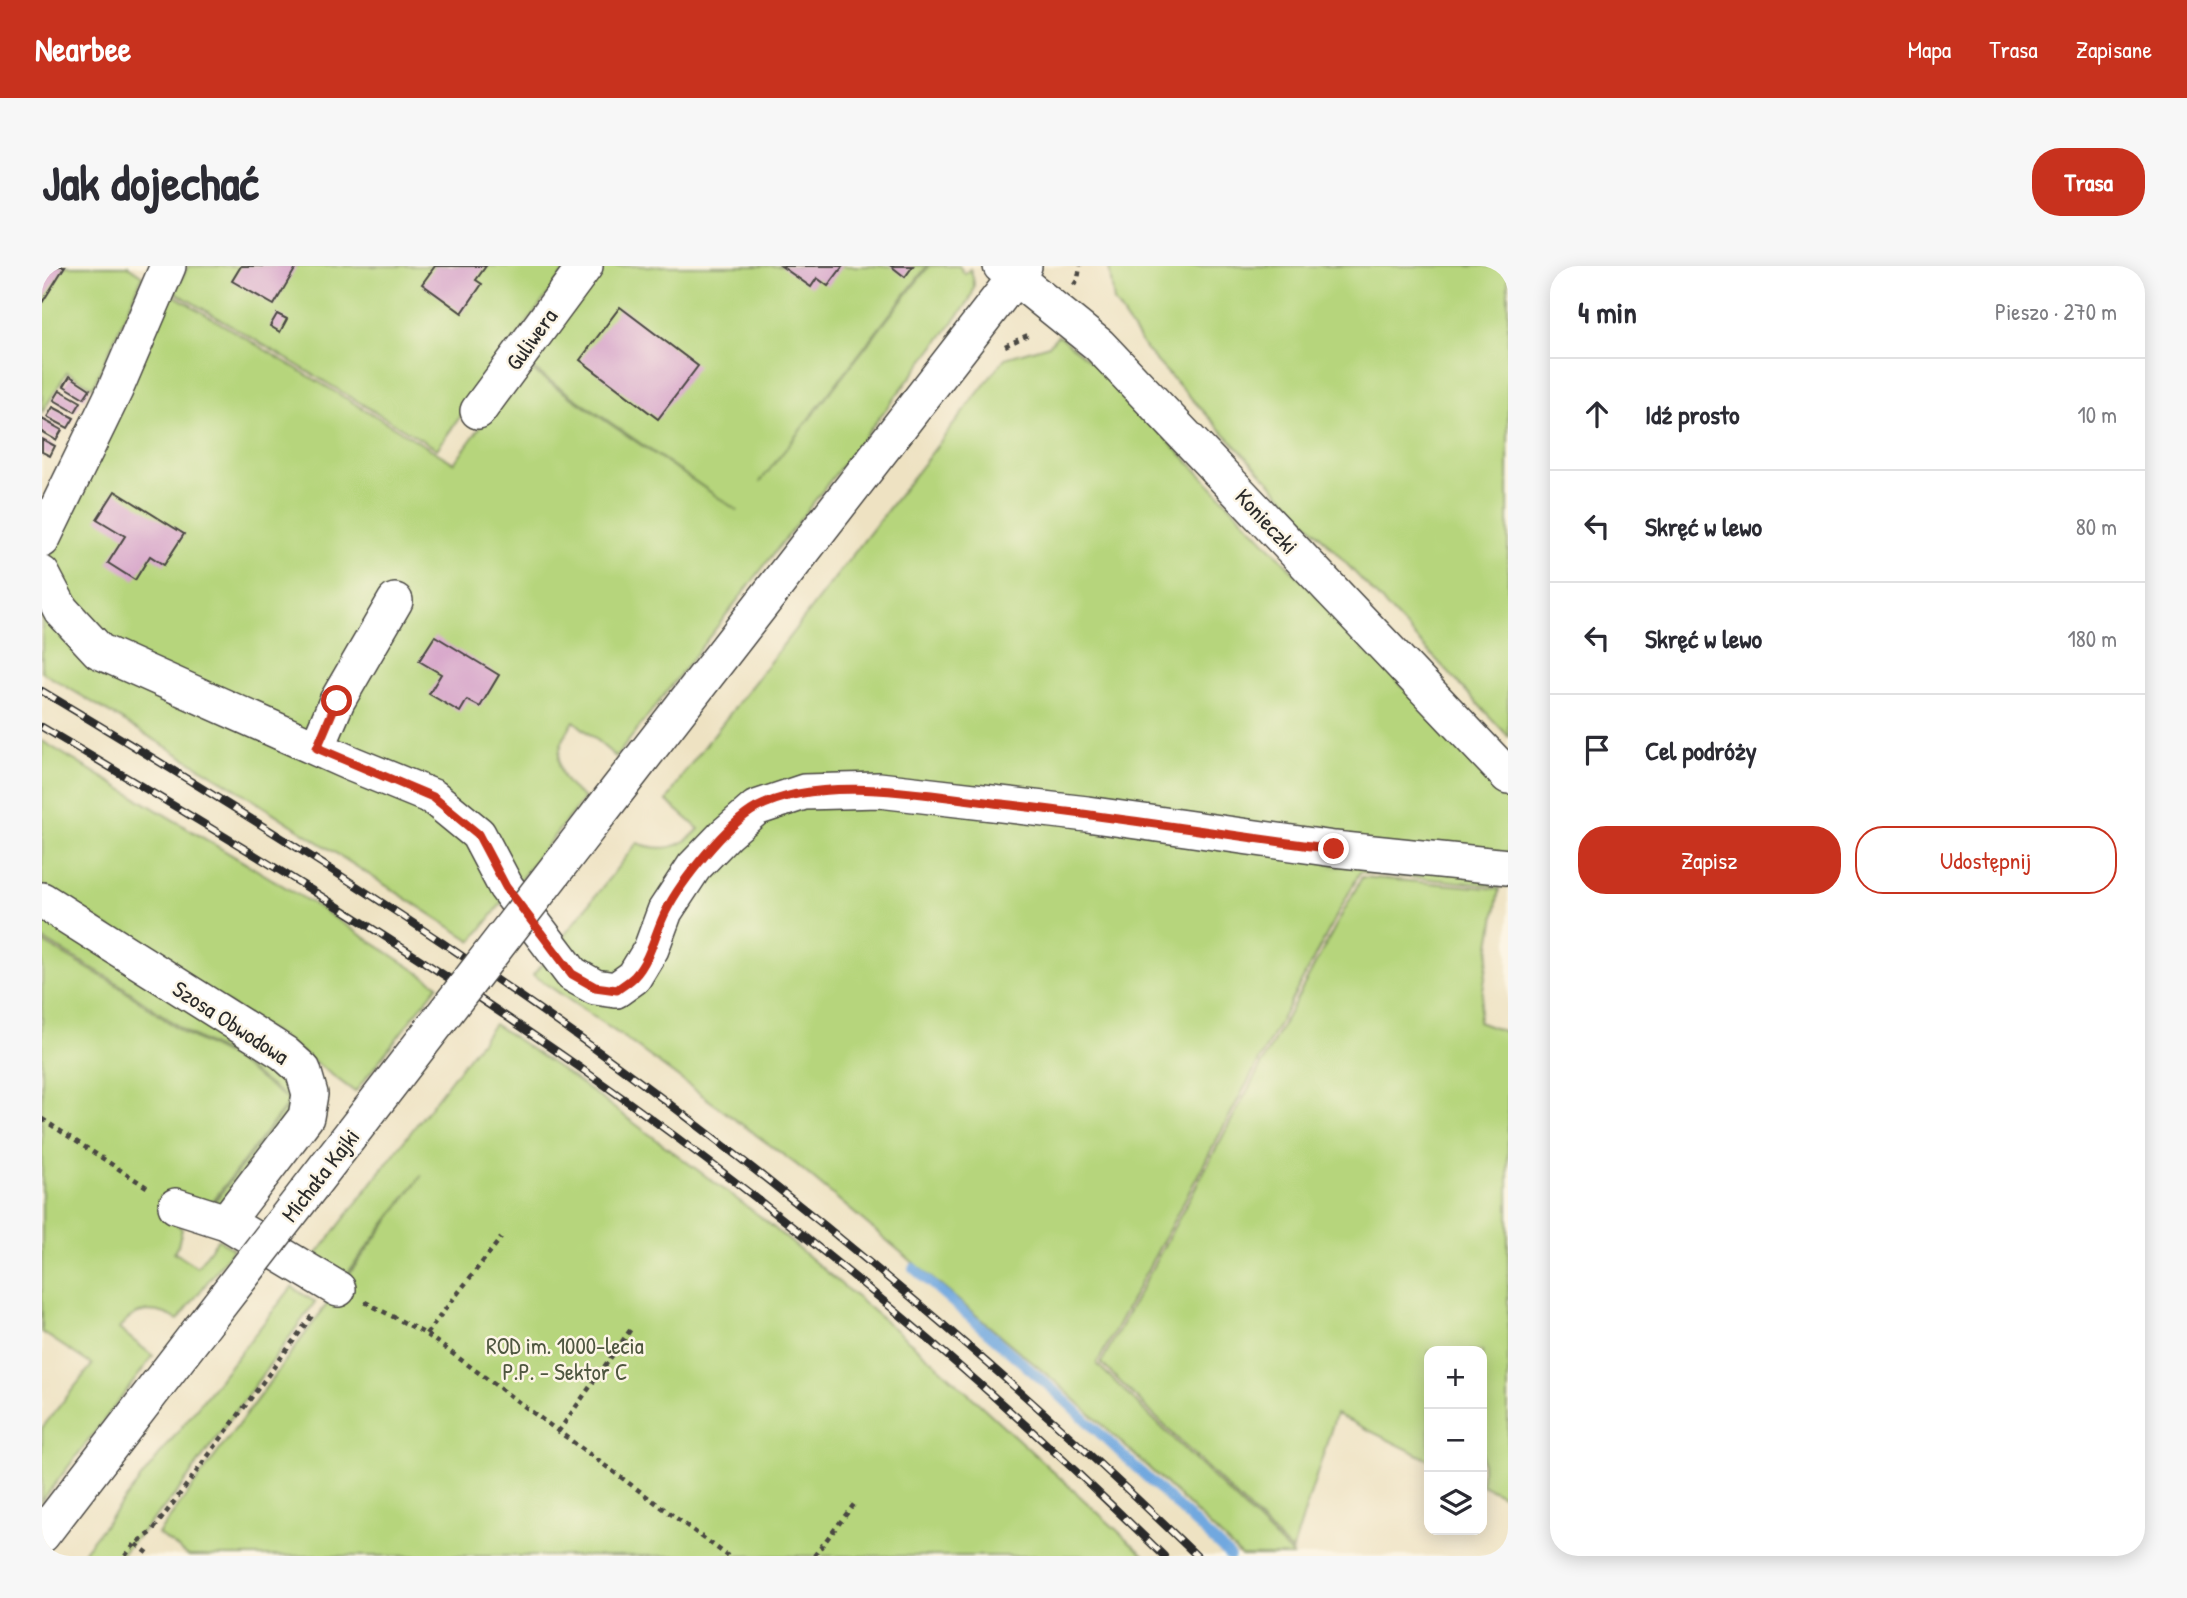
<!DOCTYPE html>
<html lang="pl">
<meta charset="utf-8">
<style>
:root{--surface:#fff;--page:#f7f7f7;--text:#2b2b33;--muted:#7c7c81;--line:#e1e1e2;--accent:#c8321e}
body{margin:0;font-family:"Patrick Hand",sans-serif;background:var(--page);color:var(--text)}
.controls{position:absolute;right:21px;bottom:21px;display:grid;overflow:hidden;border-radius:14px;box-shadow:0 4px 18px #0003}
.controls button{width:63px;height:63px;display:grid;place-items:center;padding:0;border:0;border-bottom:2px solid var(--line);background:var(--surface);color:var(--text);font:35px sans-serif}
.stop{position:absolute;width:21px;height:21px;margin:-16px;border:5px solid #c8321e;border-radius:50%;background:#fff}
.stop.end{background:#c8321e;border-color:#fff;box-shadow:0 2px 7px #0008}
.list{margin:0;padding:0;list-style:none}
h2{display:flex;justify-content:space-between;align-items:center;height:91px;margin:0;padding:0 28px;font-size:30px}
h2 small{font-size:23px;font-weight:400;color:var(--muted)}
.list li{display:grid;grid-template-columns:46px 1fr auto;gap:21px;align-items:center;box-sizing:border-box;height:112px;padding:0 28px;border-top:2px solid var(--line)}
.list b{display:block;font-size:26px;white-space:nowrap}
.list em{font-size:23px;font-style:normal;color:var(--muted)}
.actions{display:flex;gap:14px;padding:21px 28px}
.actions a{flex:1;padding:16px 0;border:2px solid var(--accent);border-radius:28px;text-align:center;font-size:24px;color:var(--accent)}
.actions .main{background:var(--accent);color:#fff}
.icon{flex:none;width:38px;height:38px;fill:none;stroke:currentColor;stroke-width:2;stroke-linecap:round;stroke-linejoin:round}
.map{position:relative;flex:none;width:1466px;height:1290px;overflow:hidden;border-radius:28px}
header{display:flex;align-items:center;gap:42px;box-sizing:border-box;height:98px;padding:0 35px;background:var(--accent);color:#fff}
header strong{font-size:33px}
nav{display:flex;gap:38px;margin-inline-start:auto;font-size:24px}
.intro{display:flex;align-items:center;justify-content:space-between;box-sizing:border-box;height:168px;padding:0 42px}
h1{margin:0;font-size:49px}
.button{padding:18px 32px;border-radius:28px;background:var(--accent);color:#fff;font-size:24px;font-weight:700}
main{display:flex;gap:42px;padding:0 42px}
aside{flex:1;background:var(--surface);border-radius:28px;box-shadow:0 4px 18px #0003}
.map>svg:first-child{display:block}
.green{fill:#b6d57c;stroke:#708054;stroke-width:2}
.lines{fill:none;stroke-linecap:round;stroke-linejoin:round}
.stream{stroke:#71a8df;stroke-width:10}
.building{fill:#d5a2c9}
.minor-casing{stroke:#484642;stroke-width:38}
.path{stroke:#484642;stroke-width:4.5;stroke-dasharray:5 5;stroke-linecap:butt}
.minor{stroke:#fff;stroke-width:35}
.rail-casing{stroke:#2b2b2b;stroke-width:8}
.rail{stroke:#fcf5e5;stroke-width:5;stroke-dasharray:16;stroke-linecap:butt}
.minor-bridge-casing{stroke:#484642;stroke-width:38;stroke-linecap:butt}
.minor-bridge{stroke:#fff;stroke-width:35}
.route{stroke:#c8321e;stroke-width:9}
.labels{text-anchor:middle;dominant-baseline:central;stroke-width:5;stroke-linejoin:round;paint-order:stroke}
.street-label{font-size:23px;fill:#2b2b2b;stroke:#fcf5e5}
.park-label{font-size:23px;fill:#4e563f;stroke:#fcf5e5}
</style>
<header>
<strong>Nearbee</strong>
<nav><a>Mapa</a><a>Trasa</a><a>Zapisane</a></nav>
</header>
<div class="intro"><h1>Jak dojechać</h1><a class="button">Trasa</a></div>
<main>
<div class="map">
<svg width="1466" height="1290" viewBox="0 0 1466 1290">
<rect width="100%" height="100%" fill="#fcf5e5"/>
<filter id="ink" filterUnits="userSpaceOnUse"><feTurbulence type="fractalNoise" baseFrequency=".0143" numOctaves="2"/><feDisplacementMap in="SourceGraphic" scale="14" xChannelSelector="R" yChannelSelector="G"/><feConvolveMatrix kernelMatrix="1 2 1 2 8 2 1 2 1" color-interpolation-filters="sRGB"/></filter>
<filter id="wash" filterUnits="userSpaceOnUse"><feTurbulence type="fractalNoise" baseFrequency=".00686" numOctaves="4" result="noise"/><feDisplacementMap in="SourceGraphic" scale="28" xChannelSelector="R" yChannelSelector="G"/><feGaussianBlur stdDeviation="1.57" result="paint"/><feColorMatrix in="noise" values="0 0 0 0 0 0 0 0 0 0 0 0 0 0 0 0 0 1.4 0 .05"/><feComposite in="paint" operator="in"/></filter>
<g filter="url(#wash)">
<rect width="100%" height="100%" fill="#eee2c2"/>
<path class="green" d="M0 0H86L101 10 51 121 25 106 0 147Z
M146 0H526L395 183 133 26Z
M557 0H885L718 216 887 0H917L923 8 928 3C934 17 933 24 926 37L574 491 532 455C519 474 509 496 525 517 529 523 537 527 542 532L430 675 191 521 0 406V260L128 27 412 197 483 100 696 245 484 98Z
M1067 0H1466V470L1105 85 1072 36Z
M1016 69 1058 103 1466 530V621L1318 606 1055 1098 1251 1290H1199L1122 1216 1016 1118 755 899 584 773 491 709 595 577C620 586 639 583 657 563L625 535 642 507 963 92 1007 79Z
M0 475 268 636 396 719 313 826 242 773 0 619Z
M1320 611 1457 623 1436 756 1466 767V1225L1465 1231 1440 1219V1085H1387V1194L1294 1148 1250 1286 1059 1097Z
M0 649 239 799 257 832 178 939 171 938 249 835 185 788 143 765 74 716 0 673Z
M0 676 73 718 142 767 185 789 248 835 169 937 127 951 140 963 136 979 132 986 155 1001 176 973 191 983 136 1054C115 1041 92 1041 77 1063L111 1090 0 1235V1162L50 1099 0 1066Z
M452 758 530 811 719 951 893 1097 1103 1290H147L116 1268 380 909 304 1009 272 992Z
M250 1021 273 1036 134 1228 78 1290H38Z"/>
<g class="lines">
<path class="stream" d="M871 1002 1016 1128 1188 1290"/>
</g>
<g id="blocks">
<path class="building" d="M0 0H23L0 37Z
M199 0H255L232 39 190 15Z
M393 0H444L434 14 440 18 420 47 380 18Z
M739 0H801L786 20 775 12 769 21Z
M849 0H871L863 11Z
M578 41 656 100 616 153 538 94Z
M235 48 245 53 238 66 228 60Z
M28 110 48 123 42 132 22 120Z
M18 124 39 136 33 146 12 134Z
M11 141 32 152 26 162 5 151Z
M0 153 20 164 14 174 0 166Z
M0 173 13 180 8 190 0 186Z
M73 225 142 268 122 299 108 290 93 314 66 297 83 270 55 253Z
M393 370 457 409 438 441 425 434 418 446 387 428 399 408 377 395Z"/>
</g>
</g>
<g filter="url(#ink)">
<use href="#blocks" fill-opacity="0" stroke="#484642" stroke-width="2"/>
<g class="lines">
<g class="minor-casing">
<path id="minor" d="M959 0 1057 79 1466 510
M436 145 543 0
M0 274 73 124 126 0
M0 308 19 344 57 385 310 498 391 531 436 568 464 621 530 708 553 721 574 724 592 711 609 683 623 645 652 601 684 568 714 542 762 526 837 524 1045 548 1292 583 1466 601
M275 482 295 435 353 335
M556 549 982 0
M0 634 242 787 261 804 268 828 264 851 184 956
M134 940 184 956 296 1023
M0 1269 157 1065"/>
</g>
<path class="path" d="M1032 19 1036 13 1038 0
M963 80 990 67
M0 853 106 922
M323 1036 384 1068 686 1290
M384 1068 459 972
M516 1166 589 1063
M94 1278 110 1290
M83 1290 93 1278 109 1267 272 1047
M772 1290 813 1237"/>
<use href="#minor" class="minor"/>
<g class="rail-casing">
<path id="rail" d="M0 425C214 553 426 686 625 836 811 977 988 1128 1155 1290
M0 461C184 570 366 680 540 803 746 948 942 1113 1122 1290"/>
</g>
<use href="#rail" class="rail"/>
<g class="minor-bridge-casing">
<path id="minor-bridge" d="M157 1065 556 549"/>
</g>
<use href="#minor-bridge" class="minor-bridge"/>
</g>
</g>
<g class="lines" filter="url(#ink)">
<path class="route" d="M295 435 275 482 391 531 436 568 464 621 530 708 553 721 575 724C580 720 587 716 592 711 609 693 613 666 624 645 639 615 685 558 714 542 780 507 889 530 960 538 1071 550 1181 569 1292 583"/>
</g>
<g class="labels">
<g class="street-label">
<text transform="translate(489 73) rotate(-54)">Guliwera</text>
<text transform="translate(1225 255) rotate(47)">Konieczki</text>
<text transform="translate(189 756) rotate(33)">Szosa Obwodowa</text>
<text transform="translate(278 909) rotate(-52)">Michała Kajki</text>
</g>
<g class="park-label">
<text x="523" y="1079">ROD im. 1000-lecia<tspan x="523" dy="26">P.P. - Sektor C</tspan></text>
</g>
</g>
</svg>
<div class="controls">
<button>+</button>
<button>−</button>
<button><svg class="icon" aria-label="layers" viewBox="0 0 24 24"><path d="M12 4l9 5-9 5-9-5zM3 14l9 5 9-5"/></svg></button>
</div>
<div class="stop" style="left:295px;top:435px"></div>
<div class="stop end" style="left:1292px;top:583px"></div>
</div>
<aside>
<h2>4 min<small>Pieszo · 270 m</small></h2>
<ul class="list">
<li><svg class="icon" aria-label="ahead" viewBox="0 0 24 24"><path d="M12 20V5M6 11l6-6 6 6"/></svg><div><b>Idź prosto</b></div><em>10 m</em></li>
<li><svg class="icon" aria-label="left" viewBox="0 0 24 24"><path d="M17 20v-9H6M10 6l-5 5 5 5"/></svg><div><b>Skręć w lewo</b></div><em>80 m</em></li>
<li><svg class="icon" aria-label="left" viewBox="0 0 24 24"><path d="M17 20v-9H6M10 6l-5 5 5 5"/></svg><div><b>Skręć w lewo</b></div><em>180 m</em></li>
<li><svg class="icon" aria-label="arrive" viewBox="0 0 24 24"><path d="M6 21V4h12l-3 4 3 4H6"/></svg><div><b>Cel podróży</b></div></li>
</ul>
<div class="actions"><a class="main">Zapisz</a><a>Udostępnij</a></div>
</aside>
</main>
